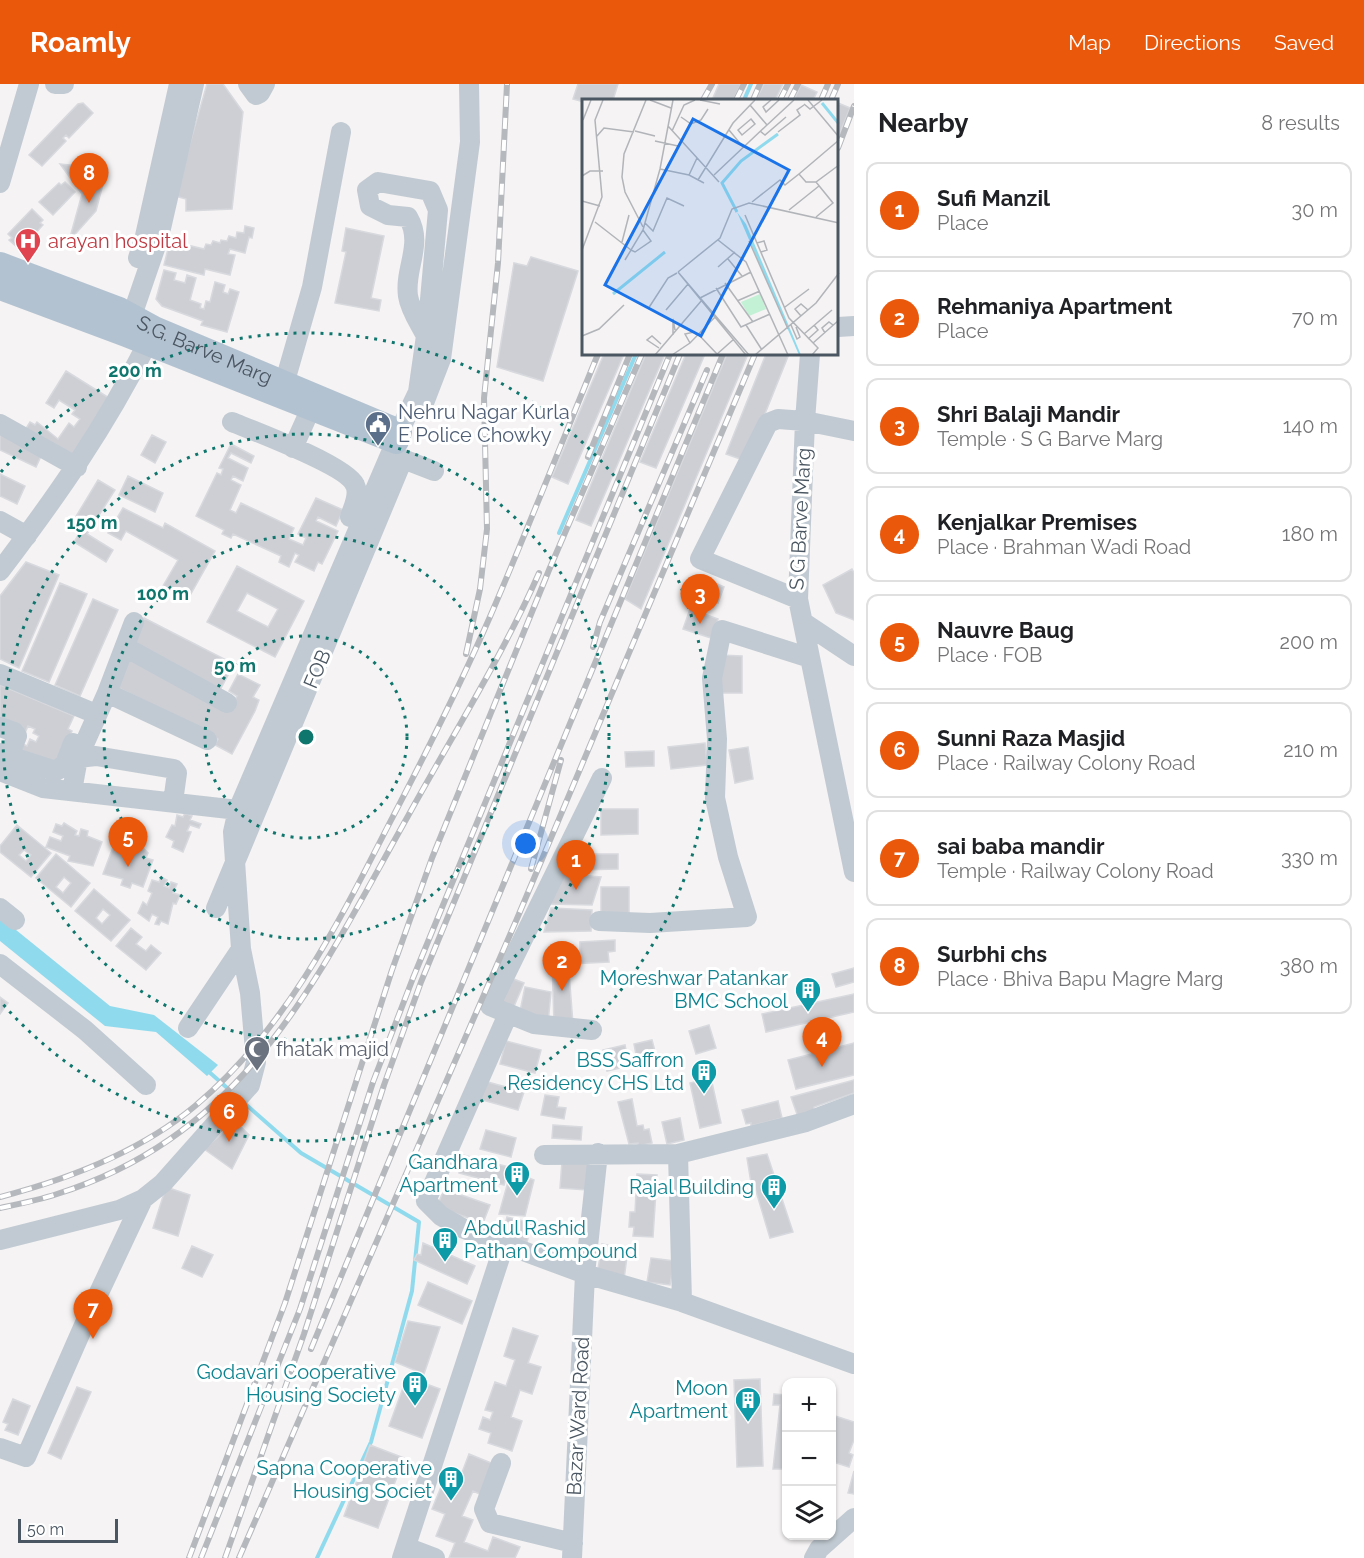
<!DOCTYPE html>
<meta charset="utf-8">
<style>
:root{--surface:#fff;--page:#f6f6f6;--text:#202124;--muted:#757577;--line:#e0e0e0;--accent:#ea580c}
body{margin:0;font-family:Raleway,sans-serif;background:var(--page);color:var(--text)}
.controls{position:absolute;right:18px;bottom:18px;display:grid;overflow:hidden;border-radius:12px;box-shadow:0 2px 4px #0004}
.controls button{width:54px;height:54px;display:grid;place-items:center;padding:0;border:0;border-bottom:2px solid var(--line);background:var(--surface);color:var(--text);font:30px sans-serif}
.scale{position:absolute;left:18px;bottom:15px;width:100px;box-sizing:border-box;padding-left:6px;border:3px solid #4a5661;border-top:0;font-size:16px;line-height:21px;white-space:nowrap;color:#4a5661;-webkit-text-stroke:4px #fff;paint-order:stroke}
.you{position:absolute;left:526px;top:760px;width:21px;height:21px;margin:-15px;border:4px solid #fff;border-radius:50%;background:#1a73e8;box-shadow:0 0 0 9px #1a73e833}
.badge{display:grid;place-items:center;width:39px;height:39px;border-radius:50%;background:var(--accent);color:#fff;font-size:20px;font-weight:700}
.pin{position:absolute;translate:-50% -50px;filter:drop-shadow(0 2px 3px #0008)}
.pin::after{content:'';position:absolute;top:32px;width:21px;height:18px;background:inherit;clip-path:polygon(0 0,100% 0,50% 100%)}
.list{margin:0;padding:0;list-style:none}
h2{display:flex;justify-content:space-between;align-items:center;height:78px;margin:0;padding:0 24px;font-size:26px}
h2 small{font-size:20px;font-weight:400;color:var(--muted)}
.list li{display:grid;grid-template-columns:39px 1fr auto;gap:18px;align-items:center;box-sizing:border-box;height:96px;margin:0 12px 12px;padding:0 12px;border:2px solid var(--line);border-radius:12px}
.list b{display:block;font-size:22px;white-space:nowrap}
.list p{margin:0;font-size:20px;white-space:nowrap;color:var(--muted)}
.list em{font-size:20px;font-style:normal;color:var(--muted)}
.icon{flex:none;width:33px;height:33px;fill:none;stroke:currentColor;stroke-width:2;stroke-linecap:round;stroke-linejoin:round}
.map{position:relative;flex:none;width:854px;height:1474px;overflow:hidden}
header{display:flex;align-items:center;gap:36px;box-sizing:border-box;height:84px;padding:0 30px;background:var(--accent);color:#fff}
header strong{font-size:28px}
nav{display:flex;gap:33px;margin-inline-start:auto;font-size:21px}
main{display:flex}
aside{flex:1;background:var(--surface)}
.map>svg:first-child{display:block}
.water{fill:#90daee}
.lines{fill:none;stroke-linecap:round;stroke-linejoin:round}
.stream{stroke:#90daee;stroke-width:4}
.building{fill:#cdcfd5;stroke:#d7d9de;stroke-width:1.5;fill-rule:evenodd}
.minor{stroke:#c1cad2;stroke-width:20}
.major{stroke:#b3c2d1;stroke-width:26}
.rail-casing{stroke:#b5b8bd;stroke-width:6}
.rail{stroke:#fff;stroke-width:4;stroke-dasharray:11;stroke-linecap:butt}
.ring{fill:none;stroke:#0f766e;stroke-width:3;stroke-dasharray:3 6}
.labels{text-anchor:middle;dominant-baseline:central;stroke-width:6;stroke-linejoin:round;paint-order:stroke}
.health-label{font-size:20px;fill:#be3a42;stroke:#fff;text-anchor:start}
.street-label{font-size:20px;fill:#4a5661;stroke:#fff}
.service-label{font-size:20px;fill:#4e5e75;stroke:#fff;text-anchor:start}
.culture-label{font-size:20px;fill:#0d838f;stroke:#fff;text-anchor:end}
.worship-label{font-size:20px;fill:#5b616d;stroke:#fff;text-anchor:start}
.inset-river{fill:none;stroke:#90daee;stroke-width:3}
.inset-road{fill:none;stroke:#b1b4b9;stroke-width:1.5}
.view{fill:#1a73e8;fill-opacity:0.15;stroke:#1a73e8;stroke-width:3}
.inset-edge{fill:none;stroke:#4a5661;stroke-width:3}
.centre{fill:#0f766e;stroke:#fff;stroke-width:3}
.ring-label{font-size:18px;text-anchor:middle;font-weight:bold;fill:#0f766e;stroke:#fff;stroke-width:6;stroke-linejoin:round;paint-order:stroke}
</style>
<header>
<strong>Roamly</strong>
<nav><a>Map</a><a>Directions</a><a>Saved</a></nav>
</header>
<main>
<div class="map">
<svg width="854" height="1474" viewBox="0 0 854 1474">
<rect width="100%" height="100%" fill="#f5f3f3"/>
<path class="water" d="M0 833 110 922 154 931 218 981 207 992 156 948 105 942 0 857Z"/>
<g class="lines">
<path class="stream" d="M744 16 751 0
M559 449 636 270
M208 987 234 1010
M242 1017 301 1069 419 1138 412 1207 371 1358 317 1474"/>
</g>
<path class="building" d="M207 0H223L243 28 232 125 186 127V115L175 112Z
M578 0H618L613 16 584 18 573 15Z
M719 0H741L733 16H712Z
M764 0H783L775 16H756Z
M801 1 817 8 813 16H794Z
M83 19 93 29 69 54 66 51 63 54 66 57 42 82 29 71 78 20Z
M838 19 850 24 838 54Z
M60 80 107 85 96 127 69 157 82 110Z
M65 98 75 108 53 131 39 118 59 99 61 101Z
M32 125 43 136 40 139 43 141 23 163 20 160 17 163 9 156 12 154 8 150Z
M245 142 254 144 252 154 249 153 245 169 230 165 228 170 235 171 230 191 205 185 204 191 164 181 170 157 204 165 206 160 211 161 213 157 220 159 221 156 227 157 229 152 236 154 237 148 244 149Z
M346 144 384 152 371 214 381 216 379 227 335 219 346 168 342 167Z
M531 173 578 187 543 297 497 283 514 179 527 182Z
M164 186 176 189 174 196 185 199 187 191 196 194 190 216 201 220 200 224 204 225 206 217 210 218 215 198 225 201 223 208 228 210 230 205 239 208 227 248 201 241 203 237 162 222 156 215Z
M604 270H624L568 400 552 393Z
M646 270H665L591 442 576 436Z
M686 270H705L656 384 640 378Z
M727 270H748L641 525 625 515Z
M766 270H789L746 377 726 370Z
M66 287 114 317 75 378 25 346 30 338 35 341 37 338 58 355 69 339 74 343 80 335 72 330 75 326 59 316 54 324 46 319Z
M0 349 42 370 36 383 0 366Z
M152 351 166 358 155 379 141 371Z
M231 360 254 372 251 379 231 369 228 374 248 384 243 397 233 392 231 396 241 401 230 426 236 429 241 419 294 444 289 455 303 461 306 454 298 450 316 414 343 426 336 442 318 433 316 437 338 447 322 480 318 478 314 487 295 478 299 471 295 469 289 483 279 478 281 472 233 450 231 454 222 450 224 446 196 432 217 389 221 391 223 385 219 384Z
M0 390 25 402 17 420 0 412Z
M128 392 163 409 155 428 119 411Z
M98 396 115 406 87 450 113 466 106 478 74 458 79 450 69 444Z
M123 424 163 444 165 439 215 467 188 515 163 502 178 476 126 447 121 456 108 449Z
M26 478 59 491 19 584 0 575V512Z
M237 482 304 517 275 573 207 538ZM247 509 278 525 268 543 237 527Z
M852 485 854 489V536L836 529 823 501Z
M699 492 724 503 718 519 691 509Z
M60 499 87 510 49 598 22 587Z
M93 515 118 526 80 612 55 601Z
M690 525 718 535 711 554 683 545Z
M144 534 234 580 220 606 131 560Z
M719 571 742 572V609H719Z
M130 574 229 627 237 612 229 607 238 590 260 601 253 613 259 616 255 627 232 670 215 661 218 655 115 602Z
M0 601 74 632 68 645 72 647 55 683 17 667 21 659 27 662 30 655 36 658 39 652 33 649 35 645 28 642 25 649 0 639Z
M705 659 707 681 671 685 668 663Z
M748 663 753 695 735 699 729 666Z
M654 667V682L626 683 625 668Z
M601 725H638V750L601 751Z
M185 729 192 732 190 736 201 740 199 744 190 741 187 747 191 748 183 768 172 763 174 757 166 753 172 741 175 742 177 731 183 733Z
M64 739 77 747 75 751 79 752 81 745 88 747 87 752 102 758 93 782 68 777 70 772 46 763 50 753 61 757 63 752 53 748 56 740 62 742Z
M17 741 51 769 31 793 0 768V762ZM24 766 31 771 26 777 19 771Z
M115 758 127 762 125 768 134 771 137 763 144 765 148 769 146 774 153 776 143 803 132 799 130 804 121 801 123 795 103 790Z
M56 770 90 799 71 823 36 794ZM64 793 71 799 63 809 56 803Z
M579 770H618V785L579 786Z
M562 790 601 793 592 821 549 820Z
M161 793 167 796 164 802 169 804 171 798 177 800 173 809 180 811 176 820 173 819 168 840 161 837 159 841 155 840 158 833 152 830 149 837 138 829 143 818 147 821 152 809 148 807 152 796 159 798Z
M601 803H629V831H601Z
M94 805 130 836 111 857 75 827ZM103 825 110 831 102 840 96 834Z
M551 824 592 826 591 847 544 848Z
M131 844 142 853 136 860 146 867 151 861 161 869 146 886 116 862Z
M615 856V867L608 868 609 878 570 880V872L580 871V858Z
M552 874 568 875 573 940H554Z
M854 884V898L836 903 832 890Z
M511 894 524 899 512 927 499 922Z
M525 903 551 908 548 939 519 932Z
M854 910V928L766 948 762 930Z
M0 913 8 919 0 930Z
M709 941 716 964 696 970 689 947Z
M652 956 656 971 637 976 634 960Z
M506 957 541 966 535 989 500 980Z
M854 959V991L796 1005 788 976Z
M625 961 629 982 607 987 603 966Z
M711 994 721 1039 700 1044 690 999Z
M854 996V1009L814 1023V1028L798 1033 791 1013Z
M484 997 524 1008 518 1026 479 1015Z
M545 1011 559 1013 557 1023 566 1024 564 1035 541 1031Z
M632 1015 637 1042 643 1041 644 1046 649 1045 652 1059 638 1062V1059L629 1060 618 1018Z
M778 1017 782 1034 751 1042V1039L746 1040 742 1026Z
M680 1034 684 1056 667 1060 662 1038Z
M236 1038 249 1051 232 1085 204 1065Z
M553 1041 582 1043 581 1056 552 1054Z
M486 1046 516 1054 511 1073 480 1065Z
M767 1070 793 1148 770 1154 755 1104 752 1105 747 1074Z
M463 1071 509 1083 504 1101 459 1089Z
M562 1077 589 1079 587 1106 560 1104Z
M511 1087 534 1096 525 1132 499 1130Z
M637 1090 657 1091 653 1153 633 1152 634 1143H629L630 1128H635Z
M166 1103 190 1111 178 1152 153 1144Z
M444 1105 490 1121 483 1139 437 1123Z
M507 1133 532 1139 527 1158 502 1152Z
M423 1159 475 1182 467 1200 414 1176 417 1170 421 1171Z
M602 1160 628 1165 624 1195 597 1191Z
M192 1162 213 1171 202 1193 182 1184Z
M651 1174 674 1177 670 1201 647 1198Z
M428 1198 472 1217 462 1240 418 1221Z
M408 1237 440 1243 424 1290 395 1278Z
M513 1244 538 1252 528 1279 541 1283 532 1310 520 1306 511 1333 522 1337 512 1367 488 1359 491 1349 479 1345 483 1333 490 1336 493 1328 485 1326 495 1298 506 1302 515 1276 504 1272Z
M407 1293 440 1305 422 1354 389 1342Z
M760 1295 763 1382 737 1383 734 1296Z
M77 1303 91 1308 61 1375 48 1369Z
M774 1310 786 1311V1398L785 1385H773L780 1321H773Z
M13 1315 30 1322 18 1351 5 1346 8 1340 3 1338Z
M832 1331 854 1338V1356L849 1369 853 1371 849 1383 833 1378Z
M370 1361 404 1374 378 1444 344 1432Z
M469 1370 496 1381 484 1412 473 1407 462 1432 473 1436 464 1458 488 1467 493 1453 520 1463 515 1474H449L455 1459 436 1452 445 1430 432 1425 445 1393 458 1399Z
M854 1387V1410L848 1409Z"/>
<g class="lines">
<path class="minor" d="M55 0H64
M248 0 256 11 260 9 265 0
M0 99 29 0
M138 174 145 152 179 0
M838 243 854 242
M127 246 159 153 194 0
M281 311 312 203 341 48
M424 319 441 275 470 58 469 0
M232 338C254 347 347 382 355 401 360 411 353 423 350 433
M0 340 77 383
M854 347 805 337 798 515 854 788
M399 348 418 308 428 238 438 126 430 107 378 98 367 106 370 122 388 131 408 133C424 160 404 184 408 212 410 226 420 240 426 252
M293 364 311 324
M0 437 27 452
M0 487C57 412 104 345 147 260
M798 515 700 475 768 339 778 335 805 337 810 270
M803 538 854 572
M125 563 227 619
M0 590 96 630
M107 609 207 656
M0 643 14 648 17 652 9 672
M0 669 56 687 65 680 73 659
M78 674 96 672 174 685 177 689 173 718
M0 687 43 704 238 726
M72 707 78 674 107 609 134 538
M0 824 15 836
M216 824 403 375 434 387
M599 837 650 839 747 833 728 773 715 714 717 655 712 594 722 546 810 574
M0 880 85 946 146 1001
M508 930 426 1117 441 1132 464 1145 585 1190 682 1218 854 1280
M188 944 241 865
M592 946 534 940 490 922 602 694
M678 1070 682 1218
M544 1071 678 1070 806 1038 854 1020
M0 1156 119 1126 143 1115 163 1099 250 1001 256 978 250 909 241 865 233 748 238 726 396 357
M0 1364 26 1373 88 1232 143 1115
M501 1379 484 1425 490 1439 573 1459
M406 1463 435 1474
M402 1474 505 1158
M572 1474 585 1190 598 1069
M814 1474 819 1465 854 1434"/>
<path class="major" id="s1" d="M0 181 119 226 154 245 399 348 396 357 126 250 0 203"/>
<g class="rail-casing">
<path id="rail" d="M703 16 712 0
M736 16 744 0
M753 16 760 0
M780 16 788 0
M790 16 798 0
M821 16 828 0
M831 16 838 0
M838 64 854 22
M588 373 630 270
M593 563 600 538 707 286
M466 570 480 505 487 445 484 314 498 179 507 0
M531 785 561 676
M0 1113C69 1095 140 1068 195 1022 283 948 335 846 387 744 423 675 458 606 489 535 527 447 562 358 598 270
M0 1124C19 1120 39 1116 57 1110 248 1050 318 892 408 732 452 652 502 573 539 489
M311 1265 723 270
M189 1474 285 1219 392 886 432 774 549 486 642 270
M201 1474 300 1225 373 998 413 894 670 270
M225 1474 304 1250 384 1001 421 898 680 270
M239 1474 516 837 755 270"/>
</g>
<use href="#rail" class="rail"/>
</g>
<g class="ring">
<circle cx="306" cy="653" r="101"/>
<circle cx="306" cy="653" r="202"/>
<circle cx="306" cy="653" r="303"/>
<path d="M1 388A404 404 0 1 1 1 918"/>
</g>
<defs>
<g id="hospital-pin" transform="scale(1.35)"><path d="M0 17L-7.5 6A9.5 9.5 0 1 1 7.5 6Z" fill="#e0444e" stroke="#fff"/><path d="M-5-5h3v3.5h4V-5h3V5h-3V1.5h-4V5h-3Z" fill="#fff"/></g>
<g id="civic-pin" transform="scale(1.35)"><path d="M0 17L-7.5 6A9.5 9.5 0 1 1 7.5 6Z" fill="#5c6f8a" stroke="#fff"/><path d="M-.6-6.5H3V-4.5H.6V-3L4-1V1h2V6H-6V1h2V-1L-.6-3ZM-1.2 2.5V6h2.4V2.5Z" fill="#fff"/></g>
<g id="building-pin" transform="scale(1.35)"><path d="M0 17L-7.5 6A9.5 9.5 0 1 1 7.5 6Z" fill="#0f9aa8" stroke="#fff"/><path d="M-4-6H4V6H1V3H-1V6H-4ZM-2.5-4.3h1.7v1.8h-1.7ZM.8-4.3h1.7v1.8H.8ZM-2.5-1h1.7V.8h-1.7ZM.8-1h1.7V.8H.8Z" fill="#fff"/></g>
<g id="mosque-pin" transform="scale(1.35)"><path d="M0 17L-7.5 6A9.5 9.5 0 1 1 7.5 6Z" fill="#6b7280" stroke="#fff"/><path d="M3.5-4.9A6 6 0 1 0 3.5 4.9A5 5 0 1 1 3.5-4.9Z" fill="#fff"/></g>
</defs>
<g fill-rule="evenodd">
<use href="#hospital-pin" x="28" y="157"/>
<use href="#civic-pin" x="378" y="340"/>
<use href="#building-pin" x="808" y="906"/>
<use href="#mosque-pin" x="257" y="965"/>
<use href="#building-pin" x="704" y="988"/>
<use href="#building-pin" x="517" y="1090"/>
<use href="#building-pin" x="774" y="1103"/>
<use href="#building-pin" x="445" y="1156"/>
<use href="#building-pin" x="415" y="1300"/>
<use href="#building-pin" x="748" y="1316"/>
<use href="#building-pin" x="451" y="1395"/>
</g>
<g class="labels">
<g class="health-label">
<text x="48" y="157">arayan hospital</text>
</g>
<g class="street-label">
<text stroke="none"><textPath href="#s1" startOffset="222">S.G. Barve Marg</textPath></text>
<text transform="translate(800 435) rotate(-87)">S G Barve Marg</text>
<text transform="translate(317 585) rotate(-67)">FOB</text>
<text transform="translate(578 1332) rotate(-87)">Bazar Ward Road</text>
</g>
<g class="service-label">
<text x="398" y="328">Nehru Nagar Kurla<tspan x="398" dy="23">E Police Chowky</tspan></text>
</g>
<g class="culture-label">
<text x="788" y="894">Moreshwar Patankar<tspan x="788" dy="23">BMC School</tspan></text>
<text x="684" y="976">BSS Saffron<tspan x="684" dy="23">Residency CHS Ltd</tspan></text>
<text x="498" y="1078">Gandhara<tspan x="498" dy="23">Apartment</tspan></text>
<text x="754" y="1103">Rajal Building</text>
<text x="464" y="1144" text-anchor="start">Abdul Rashid<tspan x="464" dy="23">Pathan Compound</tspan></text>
<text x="396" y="1288">Godavari Cooperative<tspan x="396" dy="23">Housing Society</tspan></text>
<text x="728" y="1304">Moon<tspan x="728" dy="23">Apartment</tspan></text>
<text x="432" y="1384">Sapna Cooperative<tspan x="432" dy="23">Housing Societ</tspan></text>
</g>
<g class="worship-label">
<text x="276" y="965">fhatak majid</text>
</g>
</g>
<g transform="translate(582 15)">
<rect width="256" height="256" fill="#f5f3f3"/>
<path d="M178 195 184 210 167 217 159 203Z" fill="#c3f1d5"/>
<path d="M155 113 164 125 219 256H217Z" fill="#90daee"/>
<path class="inset-river" d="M240 4 257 25M155 113 140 84 159 62 196 35M31 195 83 153"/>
<path class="inset-road" d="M68 1 89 9M118 1 138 5M189 1 181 8 184 13 197 1M226 1 257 38M222 5 228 10 240 1M99 18 109 25 119 21 126 10M169 20 173 25 160 36 156 31ZM1 21 9 1M185 26 212 1M86 27 137 83M147 31 161 48M53 32 73 37M90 32 102 6 113 1M178 32 183 36 204 18M196 33 218 16 215 11 222 6M15 37 22 29 52 33M73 42 96 47M78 70 107 76 122 84M217 75 257 41M107 76 115 59M132 76 185 26 168 6M0 77 8 72H21M116 81 151 24 173 1M0 102 18 107M170 103 198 81 203 86 217 75 224 83H234L257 66M207 111 237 87M163 116 207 219 236 249 230 256M234 118 251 104 234 83M13 123 49 151 61 131 78 70 91 1M63 124 71 132 85 99 102 107M61 128 43 93 40 78 42 55 64 1M136 141 164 163 206 256M167 142 206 230M40 143 47 116M175 144 182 142 185 151 179 153M0 151 20 98 13 21 21 1M146 160 160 177M43 161 49 151 53 153 69 142 61 131M136 168 153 153M96 173 138 139 150 110 167 104 257 124M143 184 171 223M134 189 159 228 188 215M118 199 169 173M155 202 178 192M203 208 227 190M66 210 86 179 95 174M84 211 106 185M219 217 213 210 219 205 226 211M164 226 180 251M209 226 215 240 218 238 214 228M243 234 240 229 247 223 251 226M116 235 135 255M222 235 250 211M91 236V220L93 231M0 237 17 230 42 206M226 240 236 231 232 226M108 244 103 235 112 233 115 236M231 244 257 221M77 249 65 241 70 237 79 245M73 256 120 201M90 256 108 244 134 217M134 256 152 240M164 256 96 173 167 256M173 256 234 204 257 174"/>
<path class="view" d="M111 20 207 71 119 237 23 186Z"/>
<rect width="256" height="256" class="inset-edge"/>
</g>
<circle cx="306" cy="653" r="9" class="centre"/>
<g class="ring-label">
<text x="135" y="293">200 m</text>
<text x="92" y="445">150 m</text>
<text x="163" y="516">100 m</text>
<text x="235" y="588">50 m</text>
</g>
</svg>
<div class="controls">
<button>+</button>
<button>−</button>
<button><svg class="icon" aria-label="layers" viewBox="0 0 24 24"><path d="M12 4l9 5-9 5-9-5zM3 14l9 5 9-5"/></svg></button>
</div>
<div class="scale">50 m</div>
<div class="you"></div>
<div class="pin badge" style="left:576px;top:806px">1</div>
<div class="pin badge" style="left:562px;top:907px">2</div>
<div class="pin badge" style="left:700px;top:540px">3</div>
<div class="pin badge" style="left:822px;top:983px">4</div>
<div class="pin badge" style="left:128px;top:783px">5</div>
<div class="pin badge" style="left:229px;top:1058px">6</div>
<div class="pin badge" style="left:93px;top:1255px">7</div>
<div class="pin badge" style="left:89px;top:119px">8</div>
</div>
<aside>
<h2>Nearby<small>8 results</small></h2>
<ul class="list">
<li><span class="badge">1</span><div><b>Sufi Manzil</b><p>Place</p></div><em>30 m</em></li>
<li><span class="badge">2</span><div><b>Rehmaniya Apartment</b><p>Place</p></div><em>70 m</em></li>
<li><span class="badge">3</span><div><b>Shri Balaji Mandir</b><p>Temple · S G Barve Marg</p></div><em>140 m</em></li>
<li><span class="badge">4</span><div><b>Kenjalkar Premises</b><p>Place · Brahman Wadi Road</p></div><em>180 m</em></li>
<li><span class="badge">5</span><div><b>Nauvre Baug</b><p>Place · FOB</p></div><em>200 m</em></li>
<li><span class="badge">6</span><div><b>Sunni Raza Masjid</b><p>Place · Railway Colony Road</p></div><em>210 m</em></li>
<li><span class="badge">7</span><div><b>sai baba mandir</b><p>Temple · Railway Colony Road</p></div><em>330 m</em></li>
<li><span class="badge">8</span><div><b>Surbhi chs</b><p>Place · Bhiva Bapu Magre Marg</p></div><em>380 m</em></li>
</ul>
</aside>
</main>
